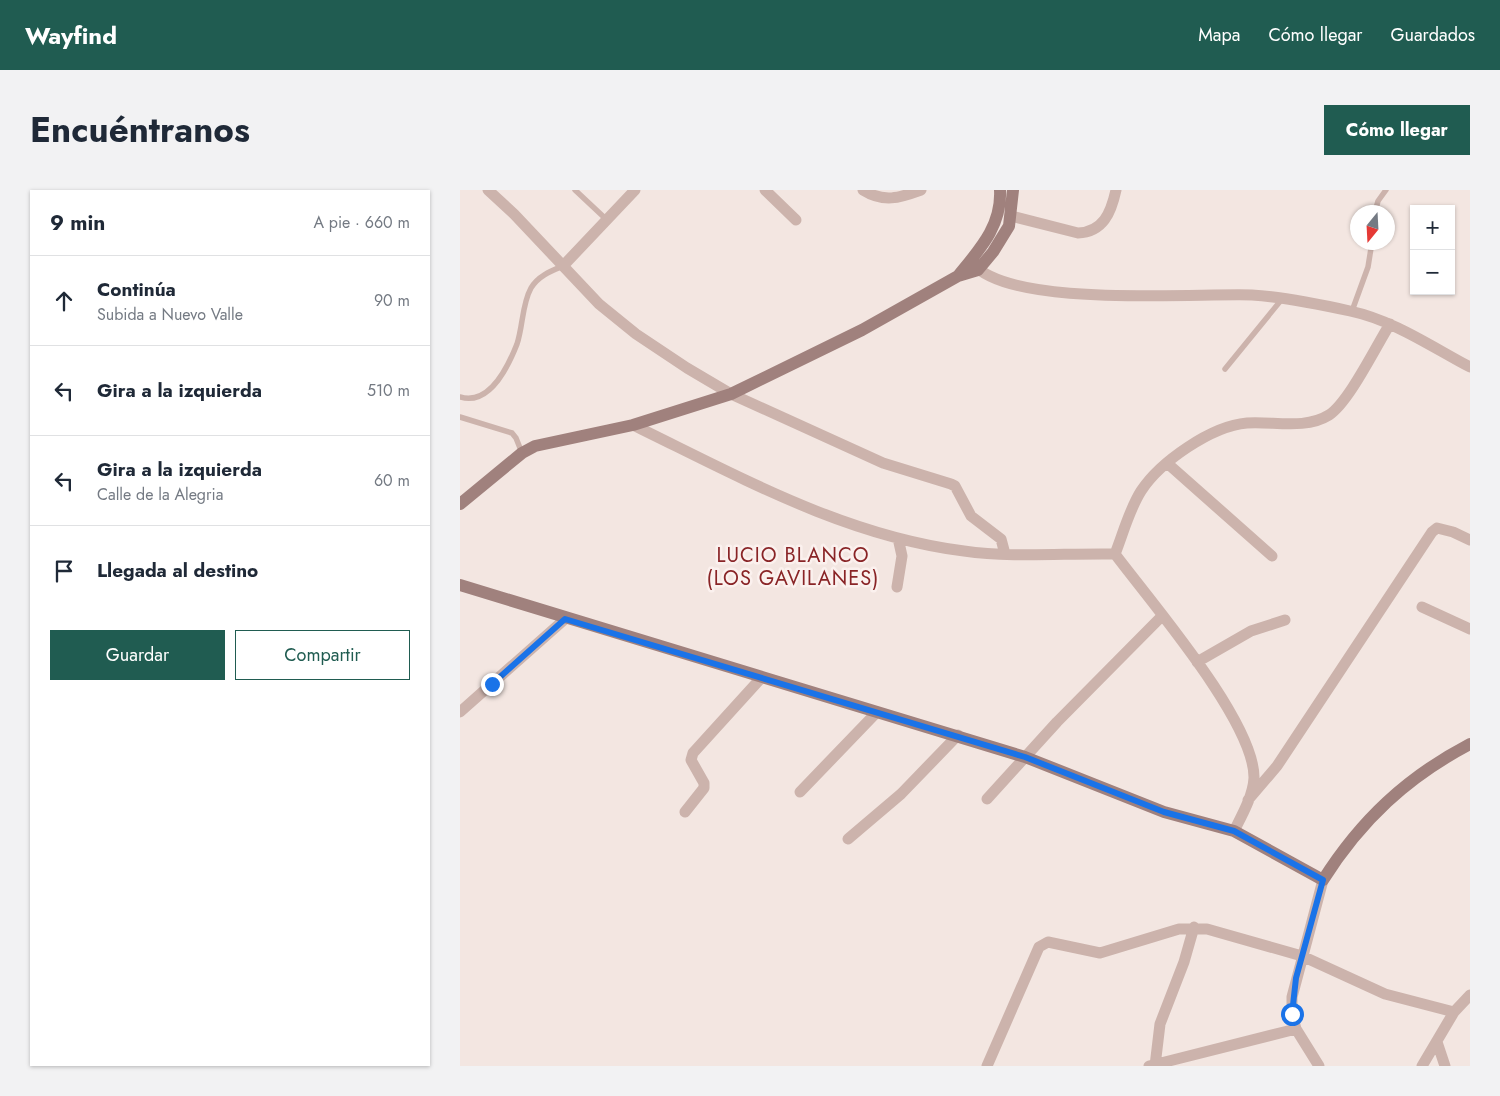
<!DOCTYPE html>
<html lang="es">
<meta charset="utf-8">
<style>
:root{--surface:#fff;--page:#f2f2f3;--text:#1f2937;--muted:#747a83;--line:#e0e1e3;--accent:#205c51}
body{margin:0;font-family:Jost,sans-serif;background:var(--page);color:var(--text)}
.controls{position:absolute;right:15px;top:15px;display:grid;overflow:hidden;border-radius:0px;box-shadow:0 1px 4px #0004}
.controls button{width:45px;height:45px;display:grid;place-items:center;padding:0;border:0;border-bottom:1px solid var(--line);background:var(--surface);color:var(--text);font:25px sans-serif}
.compass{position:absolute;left:890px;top:15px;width:45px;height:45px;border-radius:50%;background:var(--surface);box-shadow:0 1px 4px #0004;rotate:198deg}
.stop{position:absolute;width:15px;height:15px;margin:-11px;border:4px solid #1a73e8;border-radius:50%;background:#fff}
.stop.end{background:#1a73e8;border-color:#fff;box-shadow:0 1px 5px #0008}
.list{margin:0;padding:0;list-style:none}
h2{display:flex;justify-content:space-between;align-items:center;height:65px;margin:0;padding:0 20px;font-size:21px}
h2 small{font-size:16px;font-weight:400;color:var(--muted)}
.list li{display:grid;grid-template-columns:32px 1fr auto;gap:15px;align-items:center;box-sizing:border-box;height:90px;padding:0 20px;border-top:1px solid var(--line)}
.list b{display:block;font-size:19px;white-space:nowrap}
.list p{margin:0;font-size:16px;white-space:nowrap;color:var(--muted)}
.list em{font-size:16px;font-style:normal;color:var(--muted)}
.actions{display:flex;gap:10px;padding:15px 20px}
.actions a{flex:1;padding:11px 0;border:1px solid var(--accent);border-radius:0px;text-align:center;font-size:18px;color:var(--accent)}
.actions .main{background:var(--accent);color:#fff}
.icon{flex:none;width:28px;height:28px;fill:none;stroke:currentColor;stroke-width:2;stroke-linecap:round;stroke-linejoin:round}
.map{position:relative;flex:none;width:1010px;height:876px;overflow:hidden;border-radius:0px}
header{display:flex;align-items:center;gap:30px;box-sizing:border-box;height:70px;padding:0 25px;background:var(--accent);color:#fff}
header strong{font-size:24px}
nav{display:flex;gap:28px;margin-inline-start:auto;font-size:18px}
.intro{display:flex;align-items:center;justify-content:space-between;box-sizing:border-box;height:120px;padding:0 30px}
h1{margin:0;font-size:35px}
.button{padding:12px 22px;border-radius:0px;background:var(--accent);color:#fff;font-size:18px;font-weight:700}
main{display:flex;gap:30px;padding:0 30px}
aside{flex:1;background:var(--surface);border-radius:0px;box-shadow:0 1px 4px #0004}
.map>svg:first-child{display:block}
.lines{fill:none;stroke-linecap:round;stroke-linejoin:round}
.lane{stroke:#ccb3ac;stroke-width:5.5}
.street{stroke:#ccb3ac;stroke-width:11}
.secondary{stroke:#a0817d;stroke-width:12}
.route{stroke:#1a73e8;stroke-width:6}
.labels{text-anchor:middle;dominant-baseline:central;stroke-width:5;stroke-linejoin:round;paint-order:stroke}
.quarter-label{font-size:20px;letter-spacing:1px;fill:#892426;stroke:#fbf1ee}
</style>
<header>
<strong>Wayfind</strong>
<nav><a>Mapa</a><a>Cómo llegar</a><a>Guardados</a></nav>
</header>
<div class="intro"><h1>Encuéntranos</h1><a class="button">Cómo llegar</a></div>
<main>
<aside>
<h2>9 min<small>A pie · 660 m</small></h2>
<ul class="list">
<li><svg class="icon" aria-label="ahead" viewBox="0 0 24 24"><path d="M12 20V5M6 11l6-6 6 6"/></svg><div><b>Continúa</b><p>Subida a Nuevo Valle</p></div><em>90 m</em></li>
<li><svg class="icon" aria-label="left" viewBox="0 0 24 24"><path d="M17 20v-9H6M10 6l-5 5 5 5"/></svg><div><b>Gira a la izquierda</b></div><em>510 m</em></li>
<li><svg class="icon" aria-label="left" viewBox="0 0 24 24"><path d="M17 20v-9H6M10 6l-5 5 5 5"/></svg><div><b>Gira a la izquierda</b><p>Calle de la Alegria</p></div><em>60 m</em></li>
<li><svg class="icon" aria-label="arrive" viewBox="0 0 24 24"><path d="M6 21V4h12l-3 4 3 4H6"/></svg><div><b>Llegada al destino</b></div></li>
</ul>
<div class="actions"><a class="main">Guardar</a><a>Compartir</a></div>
</aside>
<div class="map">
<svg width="1010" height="876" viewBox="0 0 1010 876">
<rect width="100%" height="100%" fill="#f3e6e1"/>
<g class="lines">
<path class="lane" d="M115 0 147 30
M915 22 918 11 926 0
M892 121 908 77 912 52
M765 179 822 109
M0 207C30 216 48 177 57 154 63 136 62 114 71 98 78 86 91 81 103 76
M0 227 52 243 56 248 62 263"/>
<path class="street" d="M28 0 54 24 139 114 176 144 227 178 271 204 423 273 491 294 495 296 511 326 541 349 545 364
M305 0 336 30
M403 0C424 13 439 8 461 0
M551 26 618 43C643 42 651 23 656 0
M513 74C552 118 733 103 792 105 825 107 858 114 890 121 933 130 972 157 1010 177
M103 76 175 0
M173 235C280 287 385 346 504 361 553 368 605 363 655 364
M707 273 812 366
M655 364C663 344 669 320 681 301 700 272 751 236 787 233 813 231 845 240 869 225 889 212 916 156 930 134
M655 364C690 411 795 532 794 588 793 606 782 625 774 641
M437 397 442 366 438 348
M962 417 1010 439
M737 472 791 441 825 430
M0 522 105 429
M340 602 417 522
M527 609 597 532 702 426
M788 610 817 576 972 342 977 338 993 342 1010 350
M225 622 244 598V593L231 570 233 563 302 487
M388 649 441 604 498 545
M977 852 985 876
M527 876 579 757 588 752 640 763 719 739H747L842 766 925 804 994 822
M689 876 836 839
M695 876 700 834 724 772 734 737
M859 876 836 839 832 824V807L863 690
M962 876 994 822 1010 805"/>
<path class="secondary" d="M498 86C519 60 542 36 540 0
M0 314 62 263 75 256 173 235 271 204 402 140 498 86 518 80 533 62 549 36 553 0
M0 395 565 567 704 622 774 641 863 690C901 630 947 587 1010 554"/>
</g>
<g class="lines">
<path class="route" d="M32 494 105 429 565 567 704 622 774 641 863 690 836 788 832 824"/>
</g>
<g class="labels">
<g class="quarter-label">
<text x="333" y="365">LUCIO BLANCO<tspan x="333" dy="23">(LOS GAVILANES)</tspan></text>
</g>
</g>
</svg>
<div class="controls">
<button>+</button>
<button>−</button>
</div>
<svg class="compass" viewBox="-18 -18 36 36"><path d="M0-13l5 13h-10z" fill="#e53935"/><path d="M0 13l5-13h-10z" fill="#747a83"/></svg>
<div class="stop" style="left:832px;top:824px"></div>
<div class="stop end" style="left:32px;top:494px"></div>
</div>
</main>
